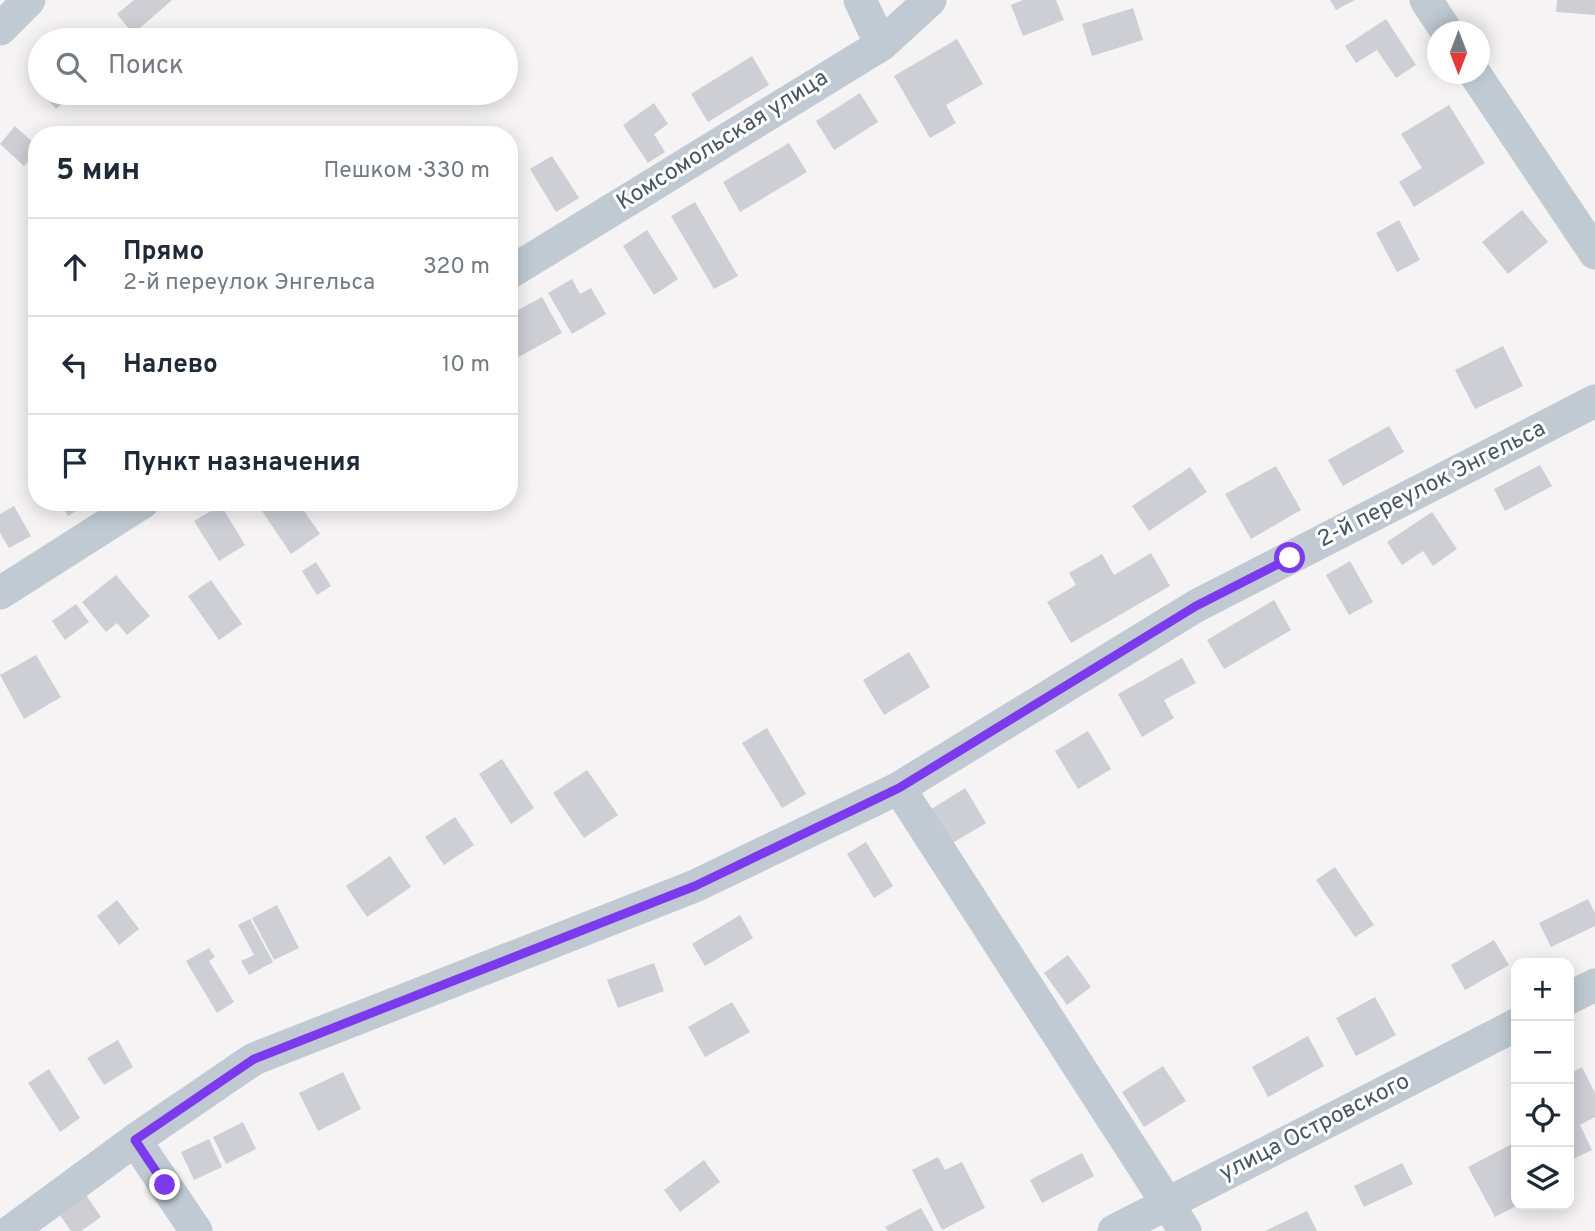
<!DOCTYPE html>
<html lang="ru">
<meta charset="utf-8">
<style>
:root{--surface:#fff;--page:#f6f6f7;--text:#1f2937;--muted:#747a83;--line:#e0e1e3}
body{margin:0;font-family:Overpass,sans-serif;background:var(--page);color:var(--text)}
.controls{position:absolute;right:21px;bottom:21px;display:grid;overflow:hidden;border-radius:14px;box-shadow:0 4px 18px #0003}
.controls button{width:63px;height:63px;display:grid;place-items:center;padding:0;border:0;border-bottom:2px solid var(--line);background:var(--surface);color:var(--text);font:35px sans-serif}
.compass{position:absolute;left:1427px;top:21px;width:63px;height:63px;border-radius:50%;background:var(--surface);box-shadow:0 4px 18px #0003;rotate:180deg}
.stop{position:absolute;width:21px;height:21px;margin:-16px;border:5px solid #7c3aed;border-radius:50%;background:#fff}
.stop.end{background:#7c3aed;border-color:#fff;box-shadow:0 2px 7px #0008}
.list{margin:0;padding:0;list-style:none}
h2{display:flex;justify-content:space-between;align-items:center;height:91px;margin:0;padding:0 28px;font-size:30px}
h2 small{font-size:23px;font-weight:400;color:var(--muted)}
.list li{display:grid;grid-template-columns:46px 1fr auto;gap:21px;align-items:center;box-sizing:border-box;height:98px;padding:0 28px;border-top:2px solid var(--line)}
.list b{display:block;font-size:26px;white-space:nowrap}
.list p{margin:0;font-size:23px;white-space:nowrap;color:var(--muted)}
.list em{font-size:23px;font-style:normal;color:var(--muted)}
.icon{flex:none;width:38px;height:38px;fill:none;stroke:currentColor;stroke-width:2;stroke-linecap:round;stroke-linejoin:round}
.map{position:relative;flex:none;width:1595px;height:1231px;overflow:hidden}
.search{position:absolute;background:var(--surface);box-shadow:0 4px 18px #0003;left:28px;top:28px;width:490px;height:77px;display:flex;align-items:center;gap:18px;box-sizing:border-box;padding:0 24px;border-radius:38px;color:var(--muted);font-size:26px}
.panel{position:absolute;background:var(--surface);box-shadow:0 4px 18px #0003;left:28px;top:126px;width:490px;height:385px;border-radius:28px}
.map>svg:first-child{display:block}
.building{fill:#cdcfd5}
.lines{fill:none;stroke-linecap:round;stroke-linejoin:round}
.minor{stroke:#c1cad2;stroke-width:33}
.route{stroke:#7c3aed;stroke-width:9}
.labels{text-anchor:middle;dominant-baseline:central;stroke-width:6;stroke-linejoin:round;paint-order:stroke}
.street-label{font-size:23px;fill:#4a5661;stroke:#fff}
</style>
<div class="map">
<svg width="1595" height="1231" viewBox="0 0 1595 1231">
<rect width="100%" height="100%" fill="#f5f3f3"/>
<path class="building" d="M134 0H172L133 34 117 14Z
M1023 0H1056L1064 20 1023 36 1011 5Z
M1330 0H1355L1336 10Z
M1557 0H1595V15L1556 12Z
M1133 8 1143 40 1092 56 1082 24Z
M1386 19 1416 65 1396 78 1377 50 1356 63 1345 46Z
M957 39 983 84 946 105 956 123 930 138 894 76Z
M752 56 769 85 708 122 691 94Z
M42 93H74L56 109Z
M860 93 878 122 834 150 816 121Z
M654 103 668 124 654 134 665 152 648 163 623 125Z
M1449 105 1485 163 1414 207 1399 182 1422 168 1401 134Z
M15 126 37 146V152L24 166 0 144Z
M789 143 807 172 740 212 723 182Z
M552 156 579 198 556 212 530 169Z
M695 202 738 276 714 289 671 216Z
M1522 210 1548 242 1508 274 1482 242Z
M1399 220 1420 260 1397 272 1376 233Z
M647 230 678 279 654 295 623 246Z
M572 279 580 294 591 288 606 314 572 334 548 293Z
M542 297 562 333 515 359 509 349V315Z
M1503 346 1523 386 1475 409 1455 370Z
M1389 426 1404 452 1343 486 1328 460Z
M1540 465 1552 486 1505 511 1494 489Z
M1276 466 1301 510 1251 539 1225 494Z
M1190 467 1207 492 1149 531 1132 506Z
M60 502H91L68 516Z
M256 502H298L320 534 291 554Z
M221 505 245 545 219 561 194 521Z
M14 506 31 536 9 548 0 533V514Z
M1432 512 1457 549 1433 566 1423 551 1402 565 1387 542Z
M1151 553 1170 586 1071 643 1047 602 1076 585 1069 573 1102 554 1114 575Z
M1350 561 1373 602 1349 615 1326 575Z
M316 562 331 586 317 595 302 571Z
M116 575 150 616 127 635 117 623 106 632 82 602Z
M211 580 242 624 219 640 188 596Z
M1274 600 1291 630 1224 669 1207 640Z
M76 604 89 622 65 640 52 621Z
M909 652 930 687 884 715 863 680Z
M36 655 61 697 24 719 0 675Z
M1182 658 1196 683 1164 700 1174 718 1142 737 1118 694Z
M767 728 806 794 782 808 742 743Z
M1088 731 1111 769 1078 789 1055 751Z
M502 759 534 808 511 824 479 774Z
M587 770 618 815 584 838 553 793Z
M965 788 986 823 951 844 930 810Z
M455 817 474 845 444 865 425 837Z
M866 842 893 886 874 898 847 854Z
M390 856 411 887 367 917 346 886Z
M1335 867 1374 925 1355 937 1316 880Z
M1588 899 1595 913V926L1551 947 1539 923Z
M117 900 139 929 119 945 97 916Z
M277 905 299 948 274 960 252 918Z
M740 915 753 938 705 966 692 944Z
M250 919 273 962 249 975 241 961 254 955 238 925Z
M1494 940 1509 965 1465 990 1451 965Z
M209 948 215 957 209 961 234 1002 217 1013 186 961Z
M1068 955 1091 987 1067 1005 1044 973Z
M654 963 664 991 618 1008 607 980Z
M1375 997 1396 1035 1356 1056 1336 1018Z
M732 1002 750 1032 705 1057 688 1027Z
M1308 1036 1324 1066 1268 1097 1252 1067Z
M118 1040 133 1067 104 1085 87 1058Z
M1163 1066 1186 1101 1144 1127 1122 1092Z
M1582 1067 1595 1093V1117L1580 1125 1592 1150 1569 1161V1074Z
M49 1069 80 1118 60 1132 28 1083Z
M343 1072 361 1109 318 1131 299 1093Z
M243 1122 256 1149 226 1164 213 1137Z
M209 1139 222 1167 194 1180 181 1152Z
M1512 1144 1516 1152V1206L1495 1217 1468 1167Z
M1082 1153 1094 1176 1042 1203 1030 1180Z
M938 1157 945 1170 962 1162 985 1208 942 1230 912 1170Z
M704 1160 720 1182 680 1212 664 1190Z
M1402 1163 1413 1184 1364 1207 1354 1186Z
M86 1195 101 1217 81 1231H71L59 1214Z
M921 1208 934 1231H888L885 1227Z
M1307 1211 1317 1231H1265Z"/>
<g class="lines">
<path class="minor" d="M860 0 881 45
M1426 0 1447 32
M0 29 29 0
M1475 74 1595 253
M509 273 881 45 930 0
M0 593 143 502
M899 788 1185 1231
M1569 998 1595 985
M135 1140 196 1231
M11 1231 135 1140 254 1059 695 886 899 788 1196 606 1595 401
M1114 1231 1516 1025"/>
</g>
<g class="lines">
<path class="route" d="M165 1185 135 1140 254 1059 695 886 899 788 1196 606 1290 558"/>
</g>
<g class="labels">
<g class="street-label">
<text transform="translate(723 141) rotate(-32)">Комсомольская улица</text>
<text transform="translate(1432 485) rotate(-27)">2-й переулок Энгельса</text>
<text transform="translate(1315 1128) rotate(-27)">улица Островского</text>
</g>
</g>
</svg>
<div class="controls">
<button>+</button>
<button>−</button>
<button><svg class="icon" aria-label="locate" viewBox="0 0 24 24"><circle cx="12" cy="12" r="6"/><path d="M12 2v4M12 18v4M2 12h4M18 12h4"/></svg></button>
<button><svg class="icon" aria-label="layers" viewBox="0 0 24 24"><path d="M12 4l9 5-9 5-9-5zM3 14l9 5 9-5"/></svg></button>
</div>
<svg class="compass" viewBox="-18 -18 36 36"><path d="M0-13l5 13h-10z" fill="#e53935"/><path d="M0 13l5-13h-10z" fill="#747a83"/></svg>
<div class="stop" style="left:1290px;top:558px"></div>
<div class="stop end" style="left:165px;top:1185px"></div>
<div class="search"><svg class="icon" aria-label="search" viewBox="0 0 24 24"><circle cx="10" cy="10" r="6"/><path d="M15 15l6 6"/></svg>Поиск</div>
<section class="panel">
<h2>5 мин<small>Пешком · 330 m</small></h2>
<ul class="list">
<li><svg class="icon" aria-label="ahead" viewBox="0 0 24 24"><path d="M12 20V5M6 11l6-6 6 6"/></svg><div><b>Прямо</b><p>2-й переулок Энгельса</p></div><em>320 m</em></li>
<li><svg class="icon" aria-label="left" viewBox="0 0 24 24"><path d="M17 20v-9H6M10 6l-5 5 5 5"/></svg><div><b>Налево</b></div><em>10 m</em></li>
<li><svg class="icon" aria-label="arrive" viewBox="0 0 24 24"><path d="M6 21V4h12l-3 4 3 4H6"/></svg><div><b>Пункт назначения</b></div></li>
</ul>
</section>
</div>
